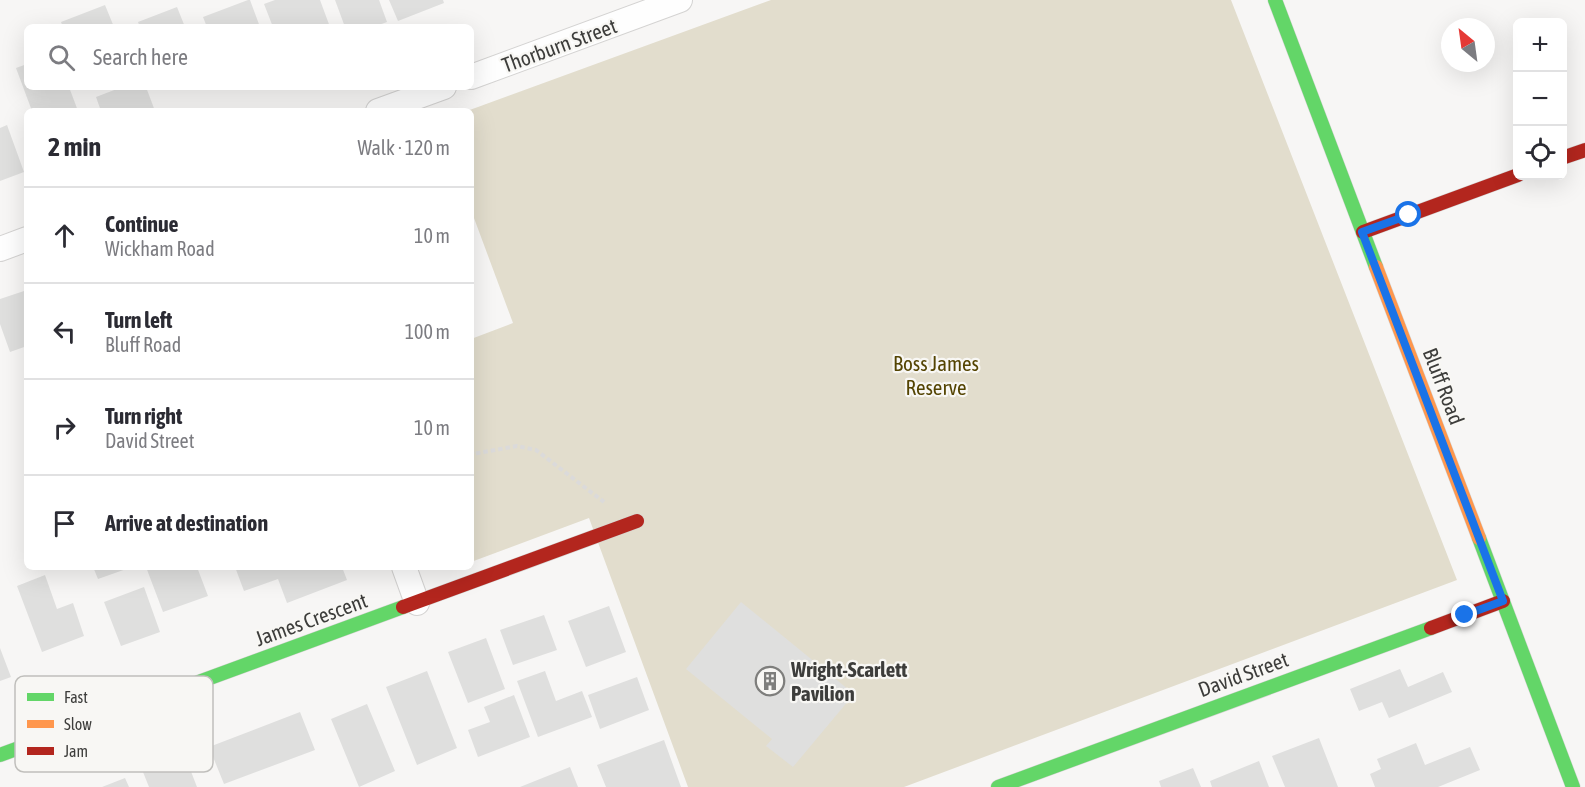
<!DOCTYPE html>
<meta charset="utf-8">
<style>
:root{--surface:#fff;--page:#f2f2f3;--text:#2b2b33;--muted:#7c7c81;--line:#e1e1e2}
body{margin:0;font-family:"Asap Condensed",sans-serif;background:var(--page);color:var(--text)}
.controls{position:absolute;right:18px;top:18px;display:grid;overflow:hidden;border-radius:9px;box-shadow:0 6px 24px #0002}
.controls button{width:54px;height:54px;display:grid;place-items:center;padding:0;border:0;border-bottom:2px solid var(--line);background:var(--surface);color:var(--text);font:30px sans-serif}
.compass{position:absolute;left:1441px;top:18px;width:54px;height:54px;border-radius:50%;background:var(--surface);box-shadow:0 6px 24px #0002;rotate:331deg}
.stop{position:absolute;width:18px;height:18px;margin:-14px;border:4px solid #1a73e8;border-radius:50%;background:#fff}
.stop.end{background:#1a73e8;border-color:#fff;box-shadow:0 2px 6px #0008}
.list{margin:0;padding:0;list-style:none}
h2{display:flex;justify-content:space-between;align-items:center;height:78px;margin:0;padding:0 24px;font-size:26px}
h2 small{font-size:20px;font-weight:400;color:var(--muted)}
.list li{display:grid;grid-template-columns:39px 1fr auto;gap:18px;align-items:center;box-sizing:border-box;height:96px;padding:0 24px;border-top:2px solid var(--line)}
.list b{display:block;font-size:22px;white-space:nowrap}
.list p{margin:0;font-size:20px;white-space:nowrap;color:var(--muted)}
.list em{font-size:20px;font-style:normal;color:var(--muted)}
.icon{flex:none;width:33px;height:33px;fill:none;stroke:currentColor;stroke-width:2;stroke-linecap:round;stroke-linejoin:round}
.map{position:relative;flex:none;width:1585px;height:787px;overflow:hidden}
.search{position:absolute;background:var(--surface);box-shadow:0 6px 24px #0002;left:24px;top:24px;width:450px;height:66px;display:flex;align-items:center;gap:15px;box-sizing:border-box;padding:0 21px;border-radius:9px;color:var(--muted);font-size:22px}
.panel{position:absolute;background:var(--surface);box-shadow:0 6px 24px #0002;left:24px;top:108px;width:450px;height:462px;border-radius:9px}
.map>svg:first-child{display:block}
.green{fill:#e2ddcd}
.building{fill:#dfdfde}
.lines{fill:none;stroke-linecap:round;stroke-linejoin:round}
.street-casing{stroke:#d4d3d2;stroke-width:26}
.fast-casing{stroke:#d4d3d2;stroke-width:15}
.slow-casing{stroke:#d4d3d2;stroke-width:15}
.jam-casing{stroke:#d4d3d2;stroke-width:15}
.path{stroke:#dbdada;stroke-width:4;stroke-dasharray:4.5 3;stroke-linecap:butt}
.street{stroke:#fefefe;stroke-width:24}
.fast{stroke:#63d668;stroke-width:14}
.slow{stroke:#ff974d;stroke-width:14}
.jam{stroke:#b3261e;stroke-width:14}
.route{stroke:#1a73e8;stroke-width:8}
.labels{text-anchor:middle;dominant-baseline:central;stroke-width:4.5;stroke-linejoin:round;paint-order:stroke}
.street-label{font-size:21px;fill:#3d3d3b;stroke:#f8f7f4}
.park-label{font-size:21px;fill:#544402;stroke:#f8f7f4}
.poi-label{font-size:21px;font-weight:bold;fill:#3d3d3b;stroke:#f8f7f4;text-anchor:start}
.key{fill:#f8f7f4;stroke:#c0bfbc;stroke-width:1.5}
.key-label{font-size:16px;fill:#3d3d3b}
</style>
<div class="map">
<svg width="1585" height="787" viewBox="0 0 1585 787">
<rect width="100%" height="100%" fill="#f7f6f5"/>
<path class="green" d="M771 0H1231L1457 580 904 787H688L589 518 471 562V339L513 323 471 210V111H467Z"/>
<path class="building" d="M248 0H250L260 27H207L203 17Z
M275 0H320L330 27H273L264 4Z
M335 0H379L387 22 373 27H345Z
M389 0H443L444 3 398 21Z
M105 5 114 27H63L61 22Z
M177 7 185 27H140L138 22Z
M27 64V87H69L78 111H32L16 68Z
M122 87H146L155 111H101L96 97Z
M7 125 24 172 0 181V128Z
M27 290V346L10 352 0 324V299Z
M93 567H132L98 579Z
M146 567H197L208 596 163 612Z
M235 567H342L347 580 287 603 278 579 244 591Z
M45 575 57 609 73 603 84 636 42 652 17 586Z
M144 587 160 632 121 646 104 602Z
M741 602 854 694 793 767 766 746 772 739 686 669Z
M609 606 626 652 586 667 568 621Z
M544 615 557 650 513 665 500 630Z
M486 638 505 689 468 703 448 652Z
M0 648 11 677 0 681Z
M1400 669 1408 687 1443 672 1452 692 1389 718 1382 702 1359 711 1350 689Z
M427 671 457 748 417 765 386 687Z
M545 671 556 701 582 691 592 717 538 737 517 681Z
M637 677 649 710 600 729 588 695Z
M514 695 530 737 478 757 468 730 490 722 484 707Z
M367 704 395 771 359 787 331 719Z
M300 712 315 750 224 784 209 747Z
M1319 738 1338 787H1285L1272 756Z
M664 740 681 787H606L597 765Z
M1416 743 1425 765 1470 747 1480 770 1438 787H1375L1370 774 1381 769 1377 759Z
M185 756 197 787H149L143 772Z
M1259 761 1269 787H1212L1210 781Z
M570 767 578 787H520Z
M1193 768 1201 787H1161L1159 781Z
M125 778 129 787H102Z"/>
<g class="lines">
<g class="street-casing">
<path id="street" d="M471 77 680 0
M378 111 444 87
M0 249 27 239
M404 567 417 603"/>
</g>
<g class="fast-casing">
<path id="fast" d="M1275 0 1376 267
M1479 538 1573 787
M0 755 403 607
M998 787 1431 628"/>
</g>
<g class="slow-casing">
<path id="slow" d="M1376 267 1479 538"/>
</g>
<g class="jam-casing">
<path id="jam" d="M1562 158 1585 150
M1363 232 1518 175
M403 607 637 521
M1431 628 1503 601"/>
</g>
<path class="path" d="M471 450 473 454 517 446 536 450 604 502"/>
<use href="#street" class="street"/>
<use href="#fast" class="fast"/>
<use href="#slow" class="slow"/>
<use href="#jam" class="jam"/>
</g>
<g class="lines">
<path class="route" d="M1409 215 1362 232 1503 601 1465 615"/>
</g>
<defs>
<g id="building-ring" transform="scale(1.5)"><circle r="9.5" fill="#f8f7f4" stroke="#7e7e7c" stroke-width="1.5"/><path d="M-4-6H4V6H1V3H-1V6H-4ZM-2.5-4.3h1.7v1.8h-1.7ZM.8-4.3h1.7v1.8H.8ZM-2.5-1h1.7V.8h-1.7ZM.8-1h1.7V.8H.8Z" fill="#7e7e7c"/></g>
</defs>
<g fill-rule="evenodd">
<use href="#building-ring" x="770" y="681"/>
</g>
<g class="labels">
<g class="street-label">
<text transform="translate(559 45) rotate(-20)">Thorburn Street</text>
<text transform="translate(1444 386) rotate(69)">Bluff Road</text>
<text transform="translate(311 619) rotate(-20)">James Crescent</text>
<text transform="translate(1243 674) rotate(-20)">David Street</text>
</g>
<g class="park-label">
<text x="936" y="363">Boss James<tspan x="936" dy="24">Reserve</tspan></text>
</g>
<g class="poi-label">
<text x="791" y="669">Wright-Scarlett<tspan x="791" dy="24">Pavilion</tspan></text>
</g>
</g>
<rect x="15" y="676" width="198" height="96" rx="9" class="key"/>
<rect x="27" y="693" width="27" height="8" fill="#63d668"/>
<rect x="27" y="720" width="27" height="8" fill="#ff974d"/>
<rect x="27" y="747" width="27" height="8" fill="#b3261e"/>
<g class="key-label">
<text x="64" y="703">Fast</text>
<text x="64" y="730">Slow</text>
<text x="64" y="757">Jam</text>
</g>
</svg>
<div class="controls">
<button>+</button>
<button>−</button>
<button><svg class="icon" aria-label="locate" viewBox="0 0 24 24"><circle cx="12" cy="12" r="6"/><path d="M12 2v4M12 18v4M2 12h4M18 12h4"/></svg></button>
</div>
<svg class="compass" viewBox="-18 -18 36 36"><path d="M0-13l5 13h-10z" fill="#e53935"/><path d="M0 13l5-13h-10z" fill="#7c7c81"/></svg>
<div class="stop" style="left:1409px;top:215px"></div>
<div class="stop end" style="left:1465px;top:615px"></div>
<div class="search"><svg class="icon" aria-label="search" viewBox="0 0 24 24"><circle cx="10" cy="10" r="6"/><path d="M15 15l6 6"/></svg>Search here</div>
<section class="panel">
<h2>2 min<small>Walk · 120 m</small></h2>
<ul class="list">
<li><svg class="icon" aria-label="ahead" viewBox="0 0 24 24"><path d="M12 20V5M6 11l6-6 6 6"/></svg><div><b>Continue</b><p>Wickham Road</p></div><em>10 m</em></li>
<li><svg class="icon" aria-label="left" viewBox="0 0 24 24"><path d="M17 20v-9H6M10 6l-5 5 5 5"/></svg><div><b>Turn left</b><p>Bluff Road</p></div><em>100 m</em></li>
<li><svg class="icon" aria-label="right" viewBox="0 0 24 24"><path d="M7 20v-9h11M14 6l5 5-5 5"/></svg><div><b>Turn right</b><p>David Street</p></div><em>10 m</em></li>
<li><svg class="icon" aria-label="arrive" viewBox="0 0 24 24"><path d="M6 21V4h12l-3 4 3 4H6"/></svg><div><b>Arrive at destination</b></div></li>
</ul>
</section>
</div>
